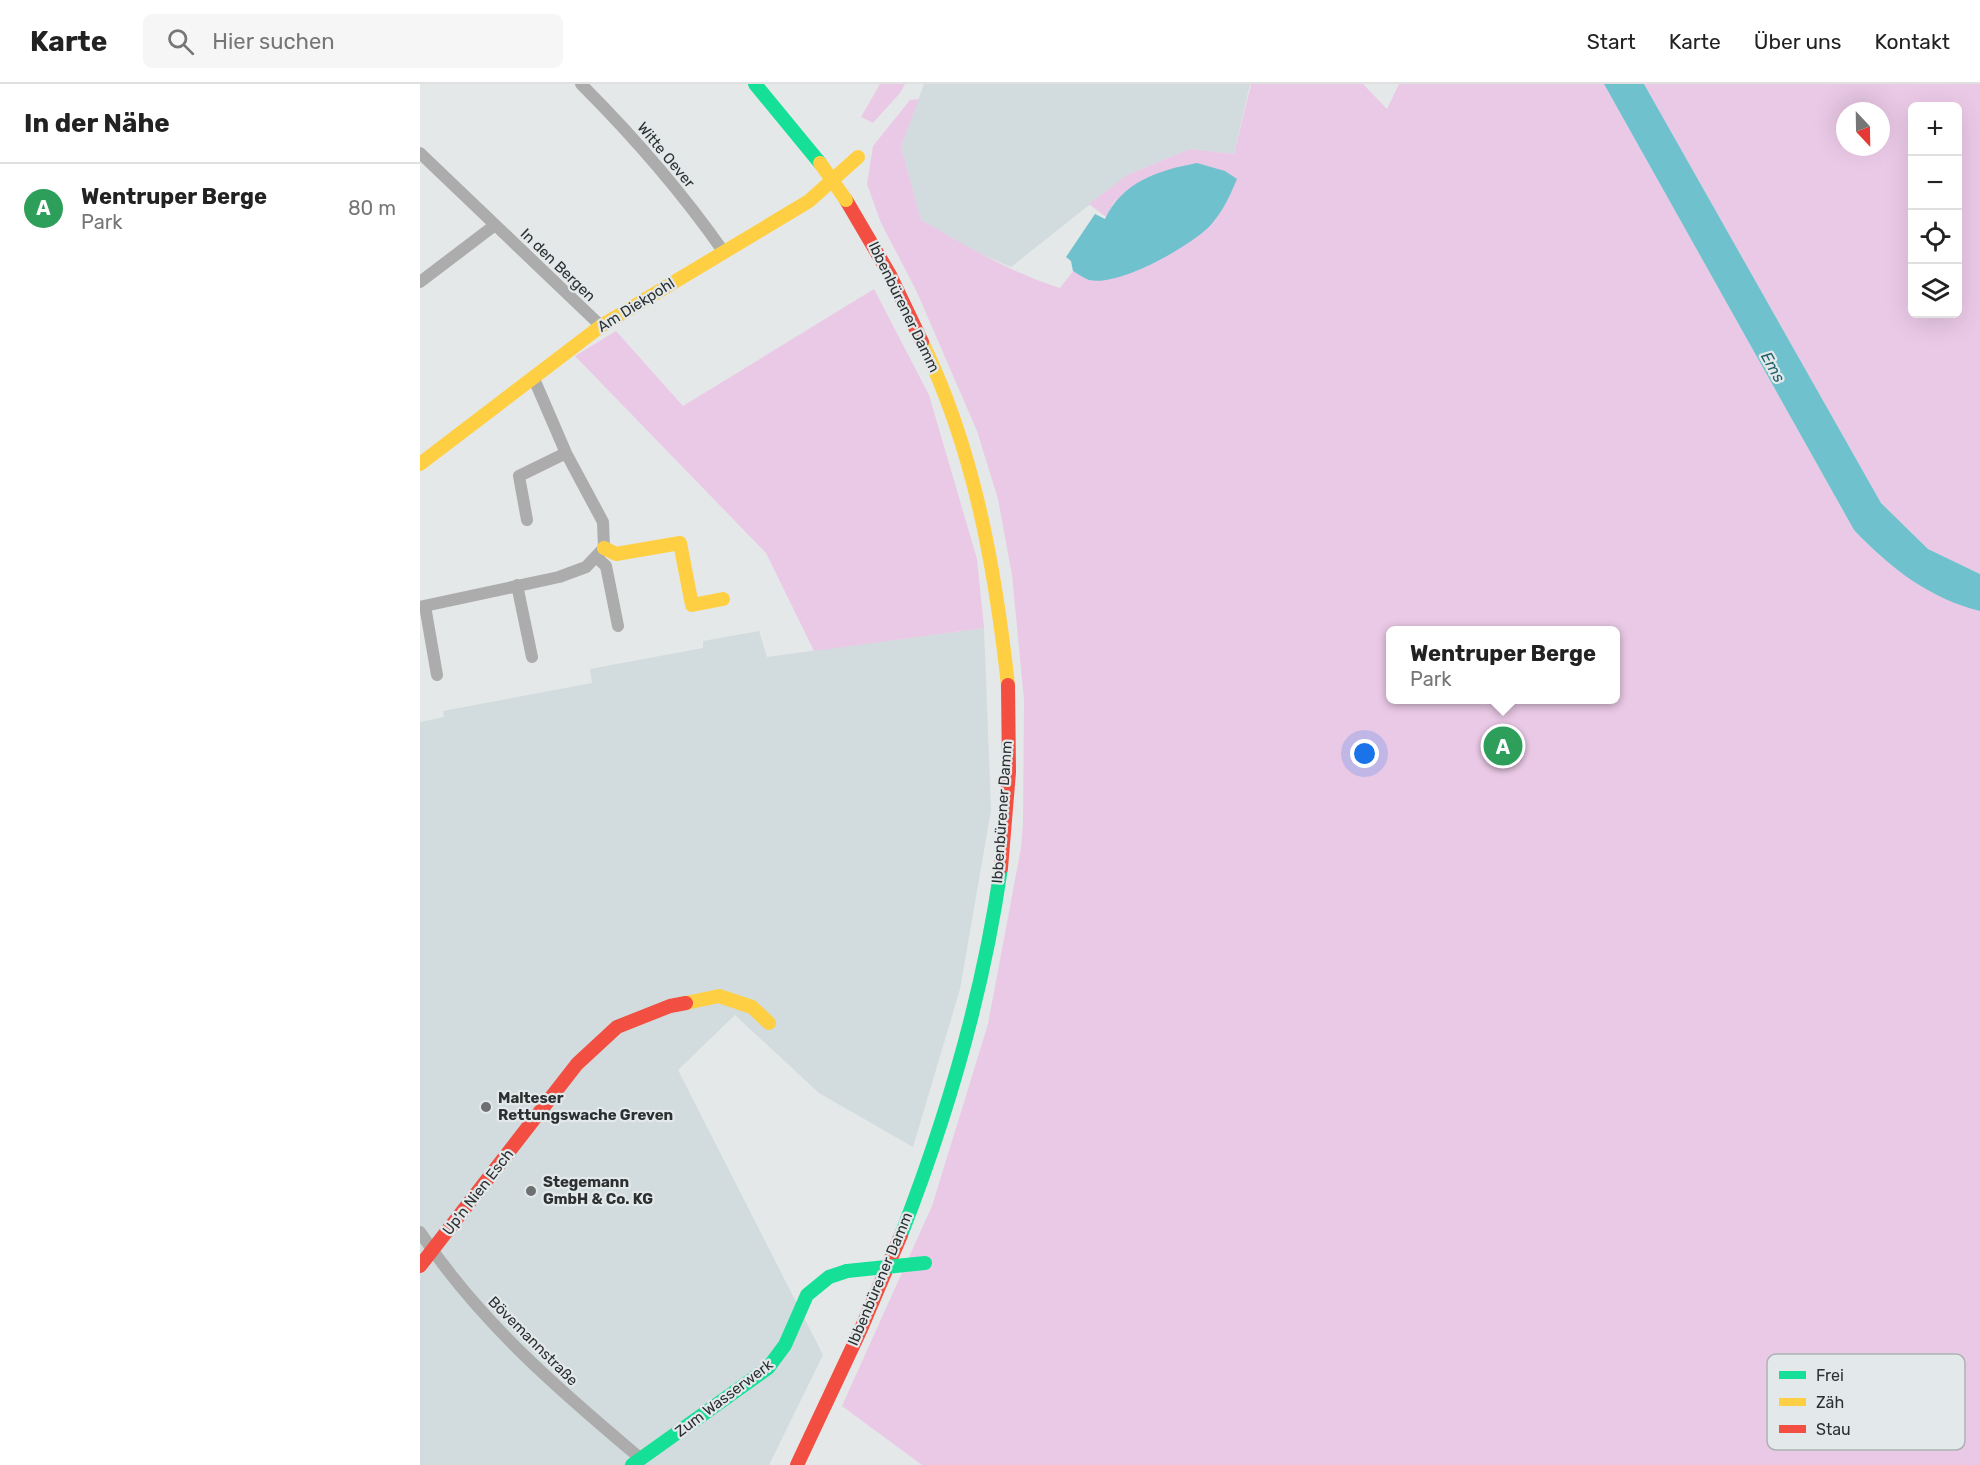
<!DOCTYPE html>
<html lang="de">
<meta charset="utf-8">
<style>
:root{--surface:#fff;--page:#f6f6f6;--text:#222;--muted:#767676;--line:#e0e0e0;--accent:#6d7071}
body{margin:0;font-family:Rubik,sans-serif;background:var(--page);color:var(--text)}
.controls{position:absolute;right:18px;top:18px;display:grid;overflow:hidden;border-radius:9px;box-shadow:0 6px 24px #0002}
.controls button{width:54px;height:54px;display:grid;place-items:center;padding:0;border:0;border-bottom:2px solid var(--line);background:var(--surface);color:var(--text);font:30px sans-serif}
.compass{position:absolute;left:1416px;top:18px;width:54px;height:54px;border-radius:50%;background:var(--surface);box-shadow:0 6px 24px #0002;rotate:158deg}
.you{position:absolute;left:945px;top:670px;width:21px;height:21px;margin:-15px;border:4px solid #fff;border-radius:50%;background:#1a73e8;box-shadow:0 0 0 9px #1a73e833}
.badge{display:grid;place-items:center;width:39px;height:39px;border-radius:50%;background:var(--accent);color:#fff;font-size:20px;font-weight:700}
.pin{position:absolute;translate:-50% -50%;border:3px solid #fff;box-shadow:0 2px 6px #0006}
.popup{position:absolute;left:966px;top:542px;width:234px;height:78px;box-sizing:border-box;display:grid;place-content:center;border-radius:9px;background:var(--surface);filter:drop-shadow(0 2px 4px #0005);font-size:20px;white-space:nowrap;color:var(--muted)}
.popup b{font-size:22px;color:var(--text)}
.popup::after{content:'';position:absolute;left:50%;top:100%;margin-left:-12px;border:12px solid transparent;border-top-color:var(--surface)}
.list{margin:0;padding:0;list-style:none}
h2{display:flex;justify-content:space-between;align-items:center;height:78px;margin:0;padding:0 24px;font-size:26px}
h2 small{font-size:20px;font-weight:400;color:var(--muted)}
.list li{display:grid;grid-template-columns:39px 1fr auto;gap:18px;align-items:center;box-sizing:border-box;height:90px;padding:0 24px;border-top:2px solid var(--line)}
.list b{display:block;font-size:22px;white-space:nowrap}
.list p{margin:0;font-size:20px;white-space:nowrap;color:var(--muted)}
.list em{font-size:20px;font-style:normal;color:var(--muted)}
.icon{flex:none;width:33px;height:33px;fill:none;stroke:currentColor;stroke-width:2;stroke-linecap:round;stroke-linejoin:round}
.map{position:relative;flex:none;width:1560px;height:1381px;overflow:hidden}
header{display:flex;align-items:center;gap:36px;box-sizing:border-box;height:84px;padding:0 30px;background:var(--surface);border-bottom:2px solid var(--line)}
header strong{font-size:28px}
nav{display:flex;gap:33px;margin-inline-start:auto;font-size:21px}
.search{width:420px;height:54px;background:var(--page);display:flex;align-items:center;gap:15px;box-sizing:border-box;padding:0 21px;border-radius:9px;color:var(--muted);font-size:22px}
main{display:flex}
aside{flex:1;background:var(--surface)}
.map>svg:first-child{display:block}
.built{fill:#d2dbdd}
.green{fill:#eac9e6;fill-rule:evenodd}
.water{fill:#6fc2cd}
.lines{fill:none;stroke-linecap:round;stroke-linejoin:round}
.street{stroke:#acacad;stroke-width:12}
.fast{stroke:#16e098;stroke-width:14}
.slow{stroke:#ffcf43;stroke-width:14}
.jam{stroke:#f24e42;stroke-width:14}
.fast-bridge{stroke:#16e098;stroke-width:14}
.slow-bridge{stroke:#ffcf43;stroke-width:14}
.poi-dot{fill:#6d7071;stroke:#e3e9eb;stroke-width:2}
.labels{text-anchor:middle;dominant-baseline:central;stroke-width:4.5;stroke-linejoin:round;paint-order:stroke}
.street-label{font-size:15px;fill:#2d3030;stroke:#e3e9eb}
.poi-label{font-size:15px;font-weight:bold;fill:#2d3030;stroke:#e3e9eb;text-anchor:start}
.water-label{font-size:16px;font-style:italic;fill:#23616a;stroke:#e3e9eb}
.key{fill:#e3e9eb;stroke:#acb2b3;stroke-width:1.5}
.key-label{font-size:16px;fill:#2d3030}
</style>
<header>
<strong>Karte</strong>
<div class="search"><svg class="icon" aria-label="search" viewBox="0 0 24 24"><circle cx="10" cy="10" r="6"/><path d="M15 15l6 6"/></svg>Hier suchen</div>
<nav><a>Start</a><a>Karte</a><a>Über uns</a><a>Kontakt</a></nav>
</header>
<main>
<aside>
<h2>In der Nähe<small></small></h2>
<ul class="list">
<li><span class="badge" style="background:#2e9e5b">A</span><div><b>Wentruper Berge</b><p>Park</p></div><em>80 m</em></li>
</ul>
</aside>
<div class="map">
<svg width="1560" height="1381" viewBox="0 0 1560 1381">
<rect width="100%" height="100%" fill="#e5e8e9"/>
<path class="built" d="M504 0H830L814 70 770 65 707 91 591 183 554 167 501 136 481 62Z
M564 544 571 726 540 905 493 1063 399 1009 315 931 258 986 403 1271 349 1381H0V638L24 633 23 627 172 599 170 585 283 564V557L339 547 347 573Z"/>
<path class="green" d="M460 0H485L480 9 453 39 441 33Z
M831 0H943L967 25 979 0H1184L1434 446C1470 485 1509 512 1560 527V1381H502L422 1322 512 1122 568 940 601 764 603 739 604 616 592 491 578 415 557 347 496 206 461 139 447 100 453 62 490 16 499 15 481 62 501 136C545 161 591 189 640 204L653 187 670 196 696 114 686 133 669 120 707 91 770 65 814 70ZM970 546H1196V616H970Z
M1224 0H1560V490L1508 465 1461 419ZM1492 22H1538V230H1492ZM1425 27H1461V63H1425Z
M454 205 509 311 557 475 564 544 394 567 346 469 155 272 196 247 263 322Z"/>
<path class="water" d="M1184 0H1224L1461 419 1508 465 1560 490V527C1510 515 1469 483 1434 446Z
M777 79 805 87 817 95C810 112 802 129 789 143 768 163 699 203 669 196 664 194 658 190 653 187L651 177 646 173 675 130 685 135C702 98 739 86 777 79Z"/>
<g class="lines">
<path class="street" d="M161 0C213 52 261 107 303 167
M0 69 181 242
M0 198 75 141
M107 436 99 392 146 369
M176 473 186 482 198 542
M97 501 112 573
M5 522 17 591
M0 523 139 493 166 483 184 464 183 438 146 369 114 295
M0 1148C59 1237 139 1306 220 1374"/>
<path class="fast" d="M335 0 400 79
M481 1151C527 1033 563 910 581 784
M212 1381 348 1284 365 1261 387 1211 409 1193 427 1187"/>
<path class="slow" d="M502 258C554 365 575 483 588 601
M0 380 181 242 389 117 438 73
M184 464 196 470 260 459 272 521 303 515
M266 919 299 912 332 923 349 939"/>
<path class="jam" d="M426 116 470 191 502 258
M581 784 589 688 588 601
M0 1182 157 980 197 943 250 922 266 919
M377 1381 441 1245 481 1151"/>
<path class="fast-bridge" d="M427 1187 505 1179"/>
<path class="slow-bridge" d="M400 79 426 116"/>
</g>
<g class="poi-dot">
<circle cx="66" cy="1023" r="6"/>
<circle cx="111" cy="1107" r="6"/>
</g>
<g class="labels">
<g class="street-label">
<text transform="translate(246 71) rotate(50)">Witte Oever</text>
<text transform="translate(138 181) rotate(44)">In den Bergen</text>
<text transform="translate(216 221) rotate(-32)">Am Diekpohl</text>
<text transform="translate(484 223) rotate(64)">Ibbenbürener Damm</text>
<text transform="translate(582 728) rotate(-86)">Ibbenbürener Damm</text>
<text transform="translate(58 1108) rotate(-52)">Up'n Nien Esch</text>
<text transform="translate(460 1195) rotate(-67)">Ibbenbürener Damm</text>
<text transform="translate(113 1257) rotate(45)">Bövemannstraße</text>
<text transform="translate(304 1314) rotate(-37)">Zum Wasserwerk</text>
</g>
<g class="poi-label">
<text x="78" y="1014">Malteser<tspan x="78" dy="17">Rettungswache Greven</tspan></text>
<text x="123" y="1098">Stegemann<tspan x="123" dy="17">GmbH &amp; Co. KG</tspan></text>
</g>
<g class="water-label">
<text transform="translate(1353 283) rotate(61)">Ems</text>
</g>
</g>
<rect x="1347" y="1270" width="198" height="96" rx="9" class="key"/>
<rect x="1359" y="1287" width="27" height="8" fill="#16e098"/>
<rect x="1359" y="1314" width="27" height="8" fill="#ffcf43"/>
<rect x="1359" y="1341" width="27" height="8" fill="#f24e42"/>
<g class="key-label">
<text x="1396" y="1297">Frei</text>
<text x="1396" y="1324">Zäh</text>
<text x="1396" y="1351">Stau</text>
</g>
</svg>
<div class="controls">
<button>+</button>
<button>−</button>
<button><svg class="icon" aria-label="locate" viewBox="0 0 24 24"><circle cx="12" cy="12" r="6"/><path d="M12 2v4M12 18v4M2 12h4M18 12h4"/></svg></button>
<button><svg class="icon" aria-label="layers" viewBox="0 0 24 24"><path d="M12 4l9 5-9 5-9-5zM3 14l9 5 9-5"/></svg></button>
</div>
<svg class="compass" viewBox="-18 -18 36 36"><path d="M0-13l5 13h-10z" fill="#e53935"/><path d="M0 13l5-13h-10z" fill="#767676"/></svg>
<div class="you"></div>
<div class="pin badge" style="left:1083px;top:662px;background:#2e9e5b">A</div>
<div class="popup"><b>Wentruper Berge</b>Park</div>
</div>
</main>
